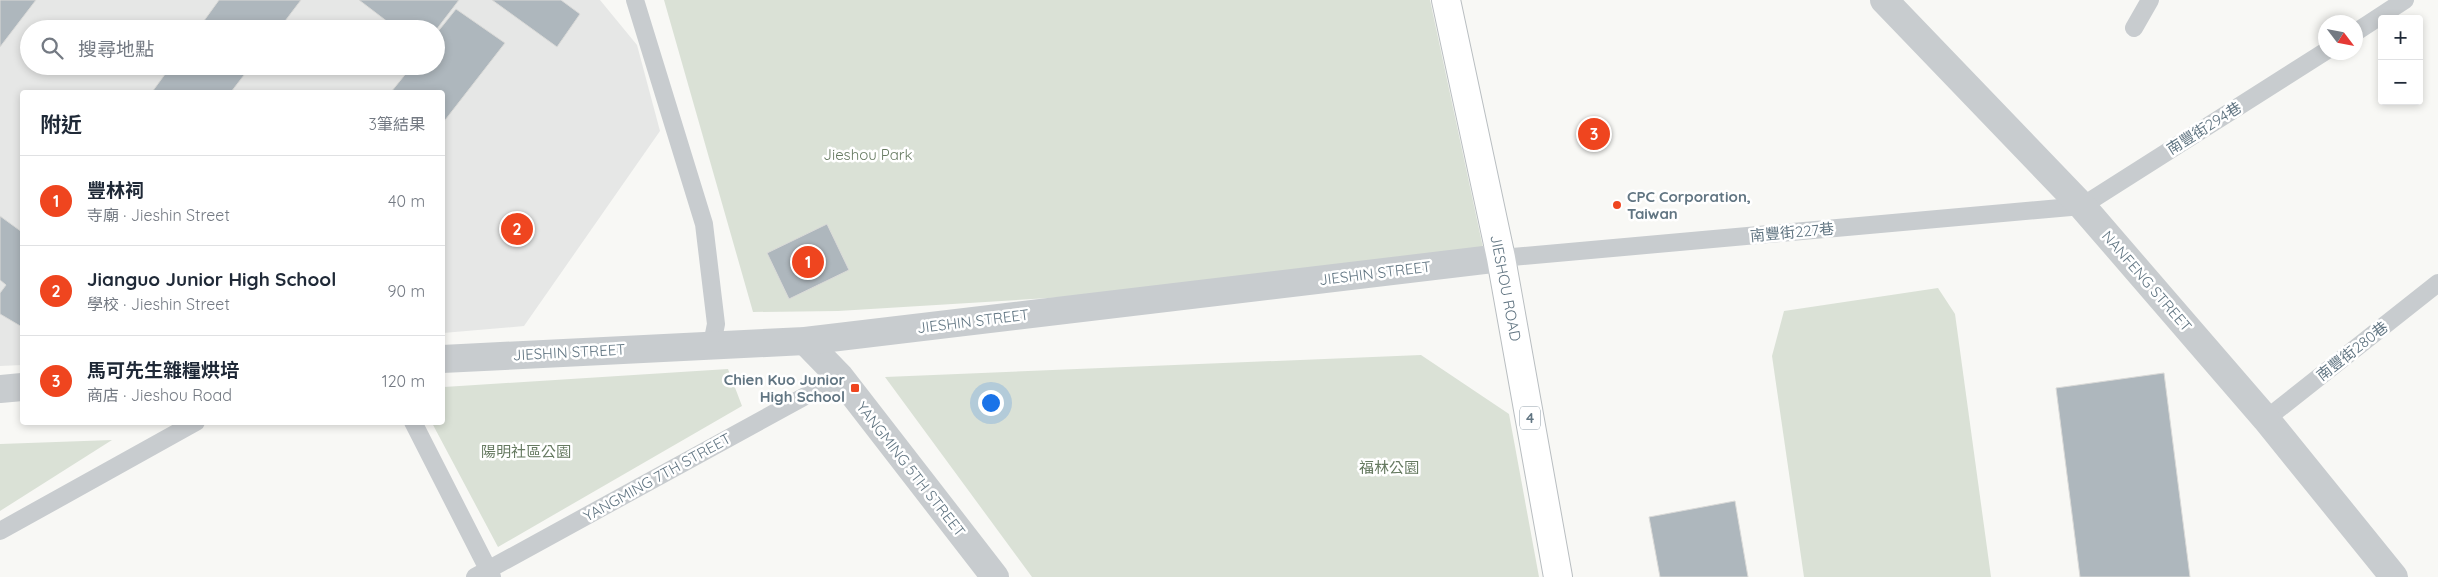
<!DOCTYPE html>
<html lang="zh-TW">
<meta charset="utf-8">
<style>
:root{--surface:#fff;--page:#f2f2f3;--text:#1f2937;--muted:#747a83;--line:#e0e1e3;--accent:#ef451f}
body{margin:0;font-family:Quicksand,"Noto Sans TC",sans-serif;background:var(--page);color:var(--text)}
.controls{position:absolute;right:15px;top:15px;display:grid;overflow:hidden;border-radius:5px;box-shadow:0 2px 8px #0003}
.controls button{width:45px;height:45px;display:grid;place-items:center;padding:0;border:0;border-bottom:1px solid var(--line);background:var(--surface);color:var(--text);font:25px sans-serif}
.compass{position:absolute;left:2318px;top:15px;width:45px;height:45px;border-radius:50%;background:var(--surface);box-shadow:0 2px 8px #0003;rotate:122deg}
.you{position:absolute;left:990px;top:402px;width:18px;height:18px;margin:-12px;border:4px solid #fff;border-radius:50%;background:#1a73e8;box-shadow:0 0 0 8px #1a73e833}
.badge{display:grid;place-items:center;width:32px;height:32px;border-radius:50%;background:var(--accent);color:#fff;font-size:16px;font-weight:700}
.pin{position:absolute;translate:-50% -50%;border:2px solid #fff;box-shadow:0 1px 5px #0006}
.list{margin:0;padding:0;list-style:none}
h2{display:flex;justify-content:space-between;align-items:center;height:65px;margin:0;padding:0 20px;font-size:21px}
h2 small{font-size:16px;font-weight:400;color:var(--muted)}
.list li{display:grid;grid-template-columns:32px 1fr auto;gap:15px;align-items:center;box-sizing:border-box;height:90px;padding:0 20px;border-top:1px solid var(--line)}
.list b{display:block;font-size:19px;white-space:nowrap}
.list p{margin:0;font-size:16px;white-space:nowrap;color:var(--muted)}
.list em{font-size:16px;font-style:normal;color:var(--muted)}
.icon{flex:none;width:28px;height:28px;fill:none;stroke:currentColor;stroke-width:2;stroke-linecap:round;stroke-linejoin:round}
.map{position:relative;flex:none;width:2438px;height:577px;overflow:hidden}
.search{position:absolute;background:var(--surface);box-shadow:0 2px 8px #0003;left:20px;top:20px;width:425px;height:55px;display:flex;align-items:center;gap:12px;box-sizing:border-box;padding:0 18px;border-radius:28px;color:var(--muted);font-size:19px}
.panel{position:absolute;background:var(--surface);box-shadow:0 2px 8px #0003;left:20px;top:90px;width:425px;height:335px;border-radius:5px}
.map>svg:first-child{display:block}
.built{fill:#e6e7e6;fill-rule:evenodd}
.green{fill:#dae1d6}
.building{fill:#aeb7bd;stroke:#dadad8}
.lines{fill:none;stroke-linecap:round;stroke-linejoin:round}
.primary-casing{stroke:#b9bec1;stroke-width:30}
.service{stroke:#c8cccf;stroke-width:18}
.minor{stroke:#c8cccf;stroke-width:28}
.tertiary{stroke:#c8cccf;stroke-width:28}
.primary{stroke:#fff;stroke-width:28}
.poi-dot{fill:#ef451f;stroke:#fff;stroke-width:2}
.labels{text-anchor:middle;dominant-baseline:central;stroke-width:5;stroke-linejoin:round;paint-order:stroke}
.shield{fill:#fff;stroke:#909ea8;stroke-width:1}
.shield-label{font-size:14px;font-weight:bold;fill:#617582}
.street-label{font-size:15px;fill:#617582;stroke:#fff}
.park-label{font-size:15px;fill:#667a61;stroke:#fff}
.poi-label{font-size:15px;font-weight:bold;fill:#617582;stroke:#fff;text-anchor:start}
</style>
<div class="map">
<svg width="2438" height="577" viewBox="0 0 2438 577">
<rect width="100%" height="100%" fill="#f8f8f5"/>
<path class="built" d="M0 0H600L637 45 660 131 524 326 443 333 442 92H22V365L0 366ZM29 29H436V66H29Z"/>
<path class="green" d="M664 0H1430L1488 271 838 311 753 312Z
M1938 288 1955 314 1991 577H1804L1772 356 1784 311Z
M1421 355 1509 414 1539 577H1032L885 377Z
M728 369 742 406 498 547 432 423 442 422 444 387Z
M112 440 0 511V444Z"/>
<path class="building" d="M0 0H36L0 47Z
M219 0H301L279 29H198Z
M359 0H459L436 30 397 29Z
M492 0H561L580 14 557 47Z
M456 9 505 43 442 124V92H391L412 66H436V34Z
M171 66H251L231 92H152Z
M0 216 22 232V327L0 314V293L6 285 0 280Z
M827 224 849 270 789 299 767 253Z
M2164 373 2190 577H2080L2056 388Z
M1735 501 1748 577H1660L1649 517Z"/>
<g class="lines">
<g class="primary-casing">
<path id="primary" d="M1446 0 1501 258 1558 577"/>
</g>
<path class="service" d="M635 0 704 224 716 324 712 344
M2134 28 2150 0
M2356 32 2405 0
M1501 258 2082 206 2326 51
M2266 419 2438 283
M413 422 492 577
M0 531 196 422
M475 577 840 377"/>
<path class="minor" d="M1884 0 2082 206 2266 419 2394 577
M805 341 840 377 995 577"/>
<path class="tertiary" d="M442 359 805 341 1501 258
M0 389 22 387"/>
<use href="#primary" class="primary"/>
</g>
<g class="poi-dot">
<circle cx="1617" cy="205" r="5"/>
<rect x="850" y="383" width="10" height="10" rx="2.5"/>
</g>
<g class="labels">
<rect class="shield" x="1520" y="406.5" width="20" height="23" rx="4"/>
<g class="shield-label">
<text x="1530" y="418">4</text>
</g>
<g class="street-label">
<text transform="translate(2204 128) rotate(-32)">南豐街294巷</text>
<text transform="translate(1792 232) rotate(-5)">南豐街227巷</text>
<text transform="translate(1375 273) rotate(-7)">JIESHIN STREET</text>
<text transform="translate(2147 281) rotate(49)">NANFENG STREET</text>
<text transform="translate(1506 288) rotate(79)">JIESHOU ROAD</text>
<text transform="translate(973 321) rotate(-7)">JIESHIN STREET</text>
<text transform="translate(2352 351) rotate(-38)">南豐街280巷</text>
<text transform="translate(569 352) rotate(-3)">JIESHIN STREET</text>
<text transform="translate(911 469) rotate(52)">YANGMING 5TH STREET</text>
<text transform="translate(657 477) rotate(-29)">YANGMING 7TH STREET</text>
</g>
<g class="park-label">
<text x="868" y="154">Jieshou Park</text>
<text x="526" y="451">陽明社區公園</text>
<text x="1389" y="467">福林公園</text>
</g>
<g class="poi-label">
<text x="1627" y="196">CPC Corporation,<tspan x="1627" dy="17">Taiwan</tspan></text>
<text x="845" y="379" text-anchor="end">Chien Kuo Junior<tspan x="845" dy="17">High School</tspan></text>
</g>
</g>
</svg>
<div class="controls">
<button>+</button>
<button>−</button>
</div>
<svg class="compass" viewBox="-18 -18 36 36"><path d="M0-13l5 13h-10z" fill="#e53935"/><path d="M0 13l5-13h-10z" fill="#747a83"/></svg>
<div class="you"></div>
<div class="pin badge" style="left:808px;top:262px">1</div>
<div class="pin badge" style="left:517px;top:229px">2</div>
<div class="pin badge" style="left:1594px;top:134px">3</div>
<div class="search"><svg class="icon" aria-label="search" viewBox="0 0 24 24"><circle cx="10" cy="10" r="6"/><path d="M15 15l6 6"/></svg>搜尋地點</div>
<section class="panel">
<h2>附近<small>3筆結果</small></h2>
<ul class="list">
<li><span class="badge">1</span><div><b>豐林祠</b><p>寺廟 · Jieshin Street</p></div><em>40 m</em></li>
<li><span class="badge">2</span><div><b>Jianguo Junior High School</b><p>學校 · Jieshin Street</p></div><em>90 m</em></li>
<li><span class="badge">3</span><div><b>馬可先生雜糧烘培</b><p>商店 · Jieshou Road</p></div><em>120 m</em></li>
</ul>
</section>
</div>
